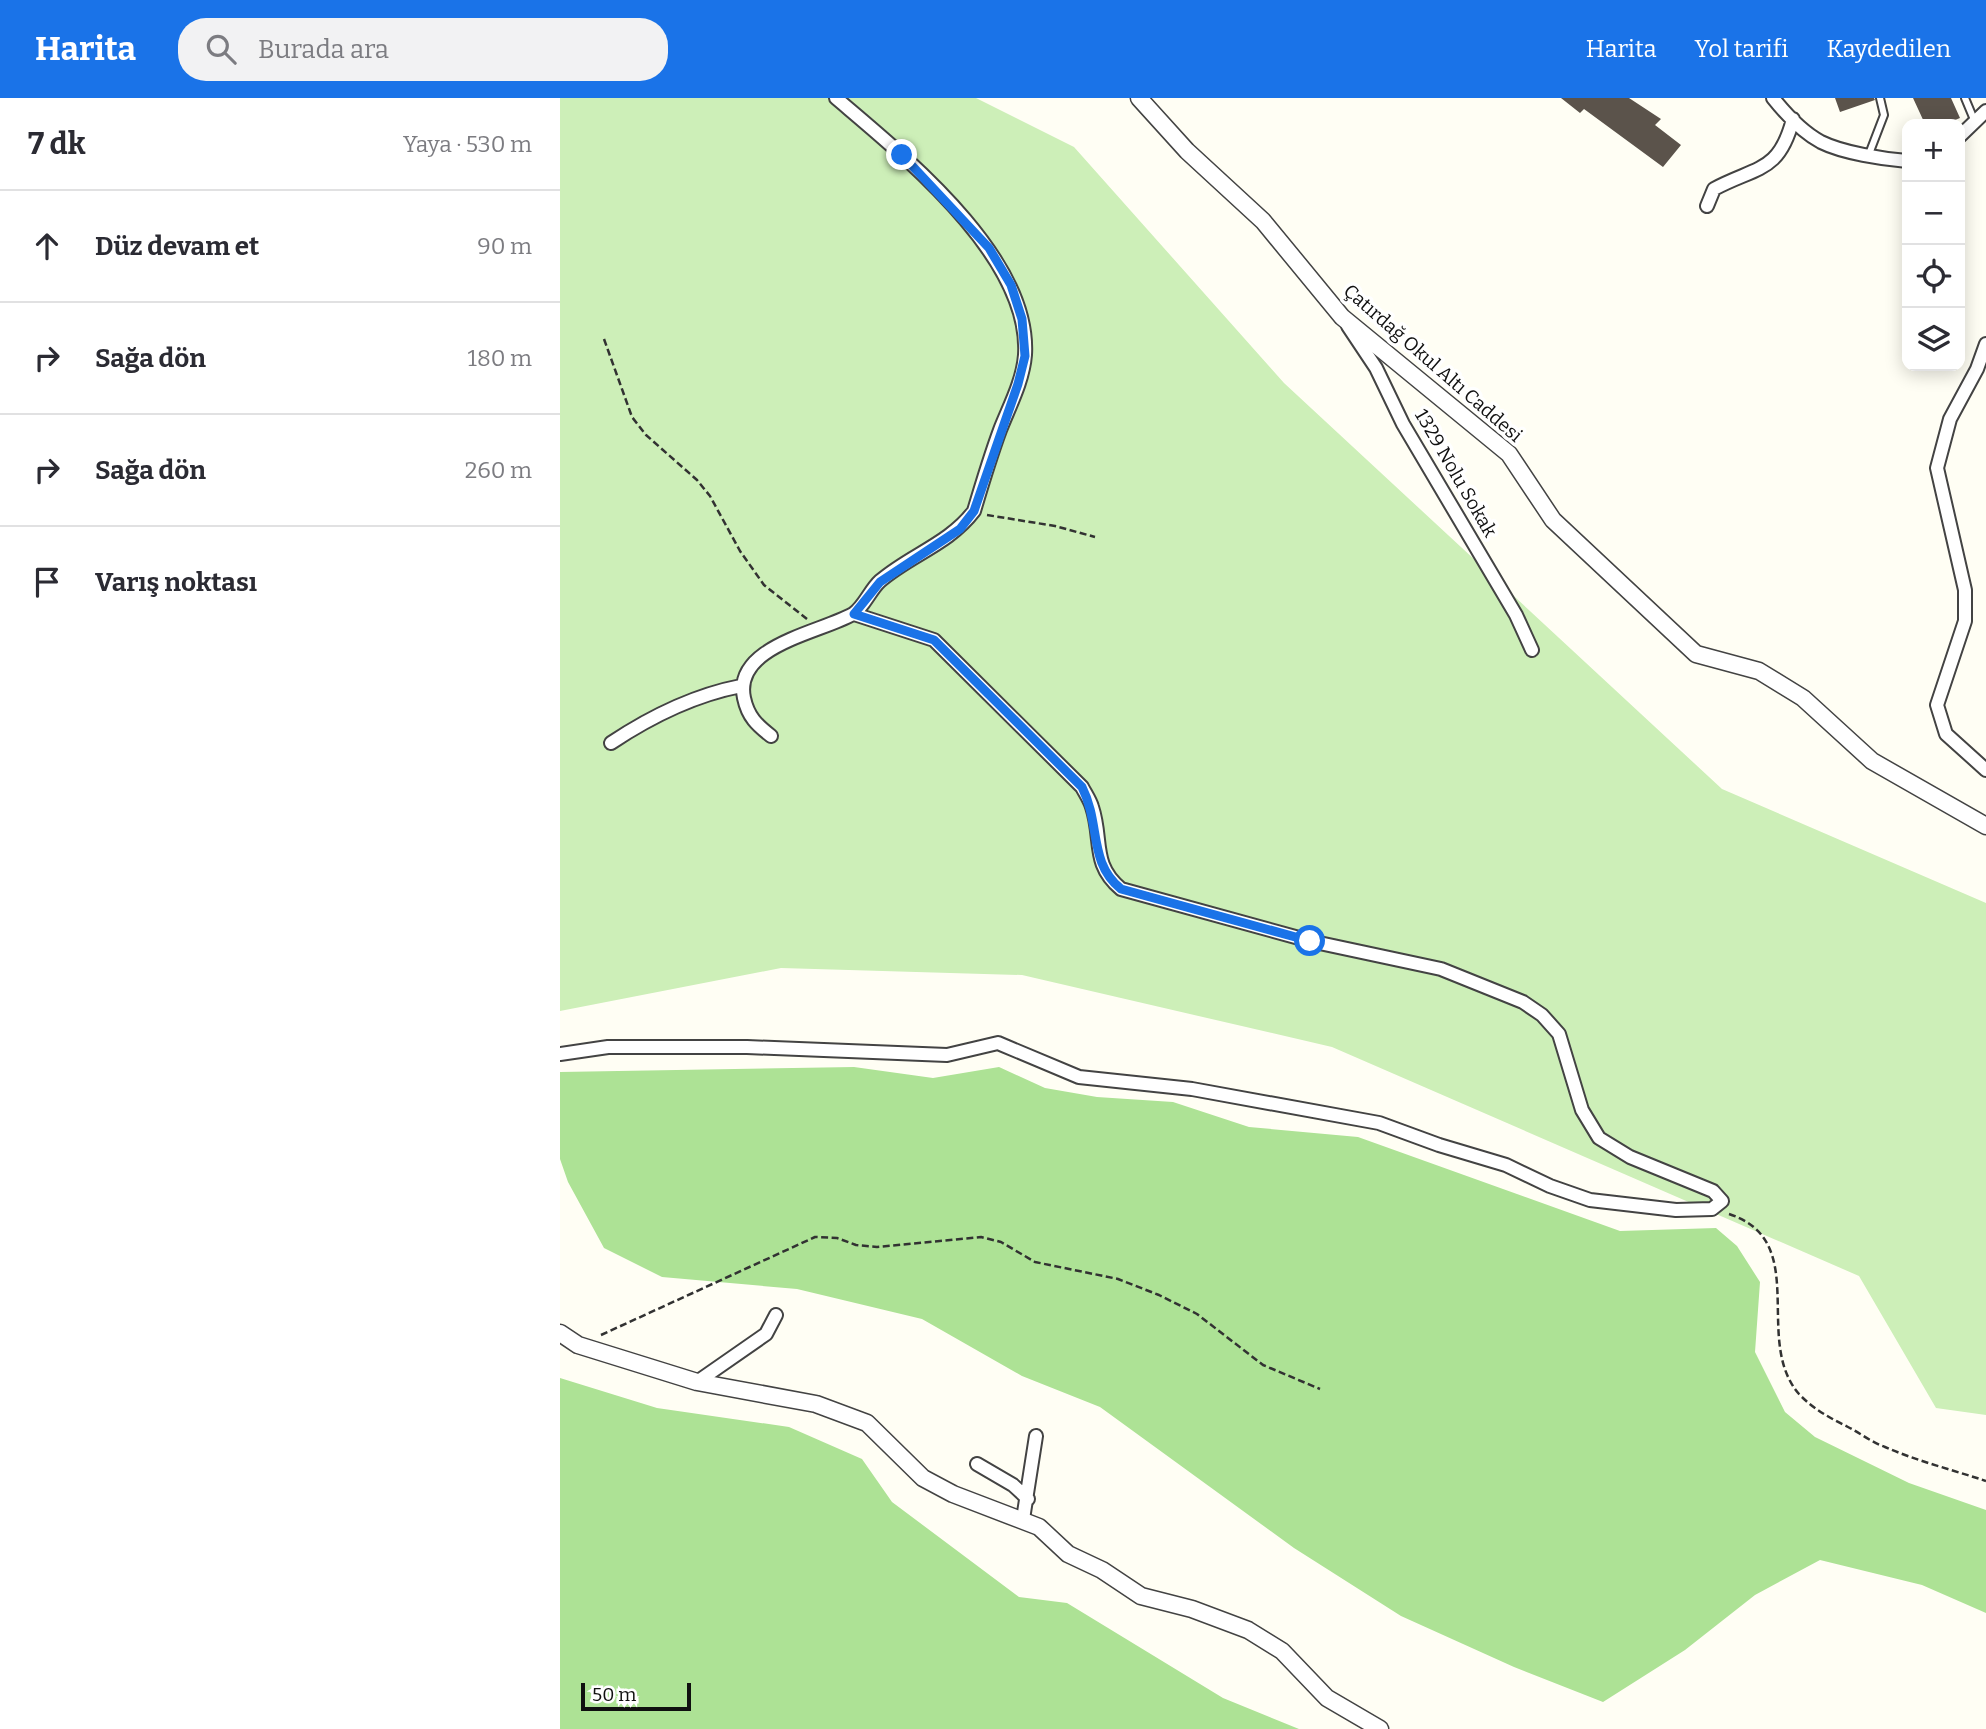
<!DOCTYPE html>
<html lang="tr">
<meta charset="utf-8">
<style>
:root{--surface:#fff;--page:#f2f2f3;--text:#2b2b33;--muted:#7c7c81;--line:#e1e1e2;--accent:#1a73e8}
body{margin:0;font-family:Bitter,serif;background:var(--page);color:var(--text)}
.controls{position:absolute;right:21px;top:21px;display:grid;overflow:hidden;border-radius:14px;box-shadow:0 4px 18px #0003}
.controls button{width:63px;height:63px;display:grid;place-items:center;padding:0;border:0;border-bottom:2px solid var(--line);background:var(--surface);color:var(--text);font:35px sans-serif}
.scale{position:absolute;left:21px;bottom:18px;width:110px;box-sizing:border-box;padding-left:7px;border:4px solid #101010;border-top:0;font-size:19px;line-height:24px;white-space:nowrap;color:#101010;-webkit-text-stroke:5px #fff;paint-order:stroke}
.stop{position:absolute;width:21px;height:21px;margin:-16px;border:5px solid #1a73e8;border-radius:50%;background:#fff}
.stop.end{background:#1a73e8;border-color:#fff;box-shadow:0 2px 7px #0008}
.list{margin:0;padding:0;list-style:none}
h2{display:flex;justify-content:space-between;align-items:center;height:91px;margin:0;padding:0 28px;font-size:30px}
h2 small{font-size:23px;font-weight:400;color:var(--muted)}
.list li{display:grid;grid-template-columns:46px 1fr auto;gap:21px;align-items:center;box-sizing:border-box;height:112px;padding:0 28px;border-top:2px solid var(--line)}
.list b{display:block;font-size:26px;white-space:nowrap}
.list em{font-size:23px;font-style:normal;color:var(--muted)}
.icon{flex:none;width:38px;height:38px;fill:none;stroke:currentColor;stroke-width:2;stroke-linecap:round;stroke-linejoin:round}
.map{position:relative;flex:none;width:1426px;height:1631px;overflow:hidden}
header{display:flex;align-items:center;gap:42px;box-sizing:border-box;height:98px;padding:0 35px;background:var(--accent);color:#fff}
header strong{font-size:33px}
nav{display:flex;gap:38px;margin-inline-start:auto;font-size:24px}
.search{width:490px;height:63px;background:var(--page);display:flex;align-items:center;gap:18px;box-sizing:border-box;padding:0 24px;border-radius:28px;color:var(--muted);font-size:26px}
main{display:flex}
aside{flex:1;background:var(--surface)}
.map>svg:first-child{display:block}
.green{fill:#cdefb8}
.forest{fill:#ade295}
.building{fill:#5b534b}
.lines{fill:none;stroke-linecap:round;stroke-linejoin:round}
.service-casing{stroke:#434343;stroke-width:10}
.minor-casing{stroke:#434343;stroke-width:16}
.tertiary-casing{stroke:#434343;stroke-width:19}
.path{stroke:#323232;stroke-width:2.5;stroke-dasharray:7 3.5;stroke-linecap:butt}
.service{stroke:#fff;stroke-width:6}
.minor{stroke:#fff;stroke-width:12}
.tertiary{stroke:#fff;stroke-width:16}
.route{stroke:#1a73e8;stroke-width:9}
.labels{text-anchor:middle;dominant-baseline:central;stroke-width:7;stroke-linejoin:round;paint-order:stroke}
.street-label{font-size:19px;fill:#101010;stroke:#fff}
</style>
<header>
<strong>Harita</strong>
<div class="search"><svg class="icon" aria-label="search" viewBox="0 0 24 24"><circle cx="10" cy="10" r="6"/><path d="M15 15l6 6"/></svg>Burada ara</div>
<nav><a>Harita</a><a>Yol tarifi</a><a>Kaydedilen</a></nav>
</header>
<main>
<aside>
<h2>7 dk<small>Yaya · 530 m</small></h2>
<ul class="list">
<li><svg class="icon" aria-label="ahead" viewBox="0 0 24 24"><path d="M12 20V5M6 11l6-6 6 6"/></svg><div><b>Düz devam et</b></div><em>90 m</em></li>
<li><svg class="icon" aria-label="right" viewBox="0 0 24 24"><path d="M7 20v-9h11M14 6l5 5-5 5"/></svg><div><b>Sağa dön</b></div><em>180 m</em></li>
<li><svg class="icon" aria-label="right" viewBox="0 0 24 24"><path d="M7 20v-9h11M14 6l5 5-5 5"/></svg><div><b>Sağa dön</b></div><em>260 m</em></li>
<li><svg class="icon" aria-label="arrive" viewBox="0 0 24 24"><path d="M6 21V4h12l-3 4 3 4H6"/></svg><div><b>Varış noktası</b></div></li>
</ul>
</aside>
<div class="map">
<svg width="1426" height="1631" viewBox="0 0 1426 1631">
<rect width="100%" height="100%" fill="#fffef4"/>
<path class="green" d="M0 0H416L514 49 724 285 1162 691 1426 805V1317L1376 1310 1299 1178 772 949 462 877 221 870 0 913Z"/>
<path class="forest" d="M294 969 373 980 439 969 485 990 537 999 613 1004 689 1029 798 1039 1060 1133 1156 1130 1177 1148 1200 1184 1195 1254 1225 1314 1255 1339 1349 1385 1426 1412V1515L1362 1487 1260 1462 1195 1497 1125 1552 1043 1604 954 1569 841 1518 734 1450 540 1309 462 1278 362 1221 237 1191 102 1179 44 1150 8 1084 0 1061V974Z
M0 1280 97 1310 229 1329 302 1361 332 1404 459 1499 507 1505 663 1600 739 1631H0Z"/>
<path class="building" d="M1001 0H1069L1101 21 1095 27 1121 47 1103 69 1024 11 1020 15Z
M1275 0H1314L1315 2 1280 14Z
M1353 0H1391L1400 20 1385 26H1365Z"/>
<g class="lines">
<g class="service-casing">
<path id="service" d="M1405 0 1415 24
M1309 56 1324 17 1320 0"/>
</g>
<g class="minor-casing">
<path id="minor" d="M1213 0C1225 15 1244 35 1261 44 1283 55 1323 61 1347 63
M1400 38 1426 13
M1147 108 1154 91C1197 68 1219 75 1233 21
M788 228 816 270 843 326 956 517 972 552
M1426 246 1417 271 1390 321 1377 370 1405 492V523L1377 607 1386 636 1426 672
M211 638C197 627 188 619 184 600 173 548 259 535 293 516 304 509 310 492 320 483 350 457 389 446 414 413 422 386 430 359 440 332 449 309 463 283 465 257 471 159 344 58 276 0
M51 645C90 619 135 597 181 588
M0 956 48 949H187L387 957 438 945 519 979 632 991 819 1025 879 1047 946 1067 990 1088 1030 1102 1116 1112 1152 1111 1162 1103 1153 1093 1070 1059 1039 1040 1022 1012 999 936 982 917 963 904 881 871 750 843 561 791C531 766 543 742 532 709 530 702 525 695 522 689L374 542 294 516
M137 1284 206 1236 216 1217
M417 1366 453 1387 468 1401
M463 1421 476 1338"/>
</g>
<g class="tertiary-casing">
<path id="tertiary" d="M579 0 627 53 703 123 782 219 949 356 993 422 1136 556 1199 573 1243 600 1312 663 1426 728
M0 1235 18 1247 137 1284 256 1306 307 1325 363 1380 393 1396 479 1429 508 1456 542 1472 581 1498 632 1511 688 1532 722 1553 767 1600 820 1631"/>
</g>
<path class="path" d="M44 241 72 319 86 337 137 382 150 398 180 453 204 487 247 521
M427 417 495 428 535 439
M1169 1116C1252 1143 1192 1242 1239 1296 1253 1311 1270 1320 1288 1329 1300 1335 1311 1344 1325 1349 1357 1363 1393 1372 1426 1383
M41 1237 255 1139 277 1140 296 1147 317 1149 421 1139 441 1144 475 1164 558 1181 599 1197 637 1216 703 1267 760 1291"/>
<use href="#service" class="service"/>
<use href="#minor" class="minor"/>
<use href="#tertiary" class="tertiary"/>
</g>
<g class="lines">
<path class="route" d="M342 57 429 150 451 187 462 221 465 258 458 286 414 413 400 431 320 484 294 516 374 542 522 689C541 727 528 764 561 791L750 843"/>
</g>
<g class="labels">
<g class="street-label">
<text transform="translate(873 265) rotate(41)">Çatırdağ Okul Altı Caddesi</text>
<text transform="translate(896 375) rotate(60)">1329 Nolu Sokak</text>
</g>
</g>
</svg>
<div class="controls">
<button>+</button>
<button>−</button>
<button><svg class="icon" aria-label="locate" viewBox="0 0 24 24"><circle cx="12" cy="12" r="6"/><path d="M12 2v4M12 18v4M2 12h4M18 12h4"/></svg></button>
<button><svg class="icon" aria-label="layers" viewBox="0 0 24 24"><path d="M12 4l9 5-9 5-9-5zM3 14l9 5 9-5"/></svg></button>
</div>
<div class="scale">50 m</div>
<div class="stop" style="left:750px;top:843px"></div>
<div class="stop end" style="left:342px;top:57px"></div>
</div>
</main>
